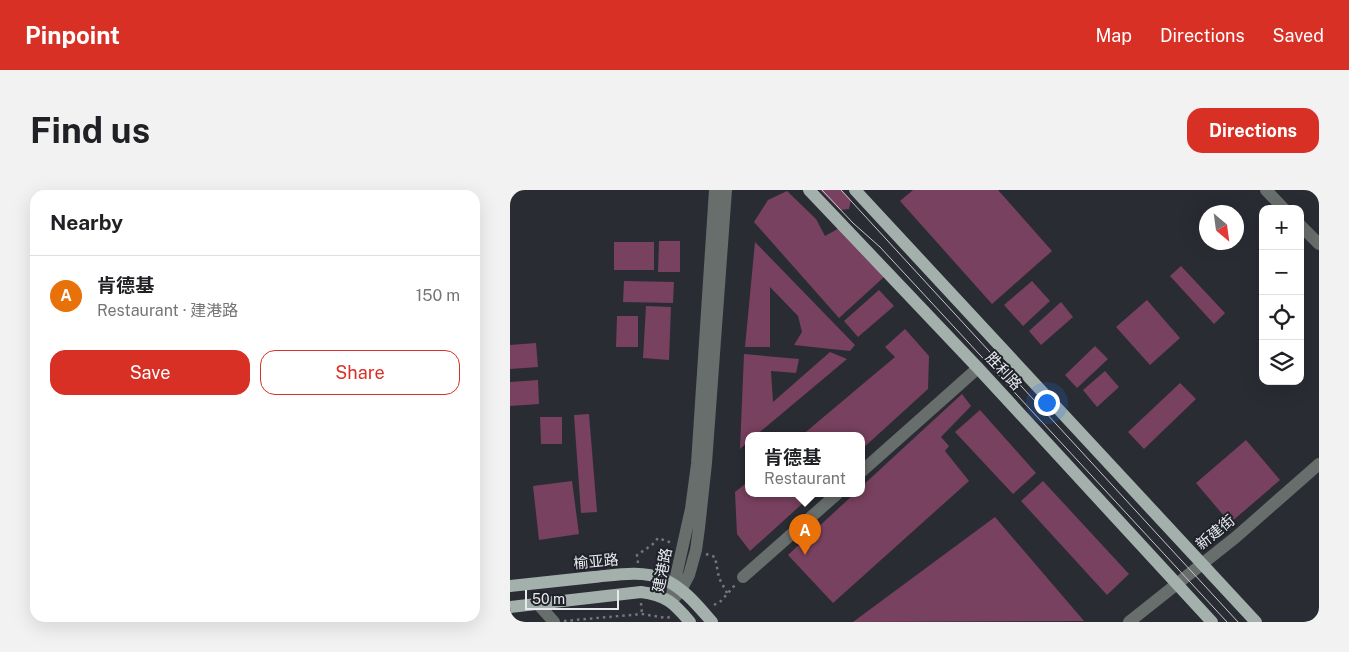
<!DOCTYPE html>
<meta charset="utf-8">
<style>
:root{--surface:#fff;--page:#f2f2f2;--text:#202124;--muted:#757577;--line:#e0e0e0;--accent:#d93025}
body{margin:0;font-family:"Public Sans","Noto Sans SC",sans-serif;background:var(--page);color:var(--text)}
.controls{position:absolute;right:15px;top:15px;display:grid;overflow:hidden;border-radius:10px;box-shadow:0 5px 20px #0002}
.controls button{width:45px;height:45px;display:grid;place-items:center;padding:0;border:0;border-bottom:1px solid var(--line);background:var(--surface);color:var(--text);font:25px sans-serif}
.compass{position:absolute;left:689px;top:15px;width:45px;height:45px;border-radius:50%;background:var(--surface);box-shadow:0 5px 20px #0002;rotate:151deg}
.scale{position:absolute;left:15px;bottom:12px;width:94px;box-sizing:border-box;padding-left:5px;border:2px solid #e8eaf0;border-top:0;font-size:14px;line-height:18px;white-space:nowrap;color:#e8eaf0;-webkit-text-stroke:4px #20222a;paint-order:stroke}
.you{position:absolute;left:536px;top:212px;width:18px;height:18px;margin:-12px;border:4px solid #fff;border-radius:50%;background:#1a73e8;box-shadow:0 0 0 8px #1a73e833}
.badge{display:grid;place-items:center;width:32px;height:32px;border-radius:50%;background:var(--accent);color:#fff;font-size:16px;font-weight:700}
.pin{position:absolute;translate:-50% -41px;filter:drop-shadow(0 1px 2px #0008)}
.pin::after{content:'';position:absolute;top:26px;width:18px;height:15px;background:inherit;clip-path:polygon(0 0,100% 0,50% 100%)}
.popup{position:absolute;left:235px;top:242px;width:120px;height:65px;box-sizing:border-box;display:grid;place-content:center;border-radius:10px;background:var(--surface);filter:drop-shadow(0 1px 4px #0005);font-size:16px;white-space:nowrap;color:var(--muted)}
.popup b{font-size:19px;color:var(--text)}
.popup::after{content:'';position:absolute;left:50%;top:100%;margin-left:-10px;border:10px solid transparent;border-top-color:var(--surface)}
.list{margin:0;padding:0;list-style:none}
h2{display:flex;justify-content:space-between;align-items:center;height:65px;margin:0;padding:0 20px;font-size:21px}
h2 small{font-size:16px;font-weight:400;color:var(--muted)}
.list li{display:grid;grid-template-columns:32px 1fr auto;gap:15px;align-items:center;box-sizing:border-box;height:80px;padding:0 20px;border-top:1px solid var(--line)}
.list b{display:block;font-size:19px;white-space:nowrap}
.list p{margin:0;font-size:16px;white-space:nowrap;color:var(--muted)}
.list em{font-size:16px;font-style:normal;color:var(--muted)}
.actions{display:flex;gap:10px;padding:15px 20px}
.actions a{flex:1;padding:11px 0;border:1px solid var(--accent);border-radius:15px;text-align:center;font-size:18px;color:var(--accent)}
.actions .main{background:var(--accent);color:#fff}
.icon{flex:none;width:28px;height:28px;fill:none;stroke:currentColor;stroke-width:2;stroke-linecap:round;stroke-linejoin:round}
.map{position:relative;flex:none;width:809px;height:432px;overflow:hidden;border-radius:15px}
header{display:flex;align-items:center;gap:30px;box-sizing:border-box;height:70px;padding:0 25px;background:var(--accent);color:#fff}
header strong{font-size:24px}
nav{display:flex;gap:28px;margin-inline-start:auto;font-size:18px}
.intro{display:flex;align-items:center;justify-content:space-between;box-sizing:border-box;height:120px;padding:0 30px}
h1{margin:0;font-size:35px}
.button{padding:12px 22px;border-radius:15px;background:var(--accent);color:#fff;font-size:18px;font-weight:700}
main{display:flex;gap:30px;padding:0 30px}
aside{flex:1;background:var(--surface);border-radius:15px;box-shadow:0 5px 20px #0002}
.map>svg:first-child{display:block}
.building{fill:#78415f}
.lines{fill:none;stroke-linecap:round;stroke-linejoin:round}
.path{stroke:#75777e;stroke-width:2.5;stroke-dasharray:2.5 4;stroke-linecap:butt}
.minor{stroke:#686e6c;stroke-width:12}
.major{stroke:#a4b0ac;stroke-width:12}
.tram{stroke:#c4c6cd;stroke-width:1}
.labels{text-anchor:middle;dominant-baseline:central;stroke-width:4;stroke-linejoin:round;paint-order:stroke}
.street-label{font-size:15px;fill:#e8eaf0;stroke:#20222a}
</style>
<header>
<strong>Pinpoint</strong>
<nav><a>Map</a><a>Directions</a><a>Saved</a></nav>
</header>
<div class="intro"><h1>Find us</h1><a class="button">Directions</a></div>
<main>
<aside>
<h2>Nearby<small></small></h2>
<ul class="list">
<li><span class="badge" style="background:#e8710a">A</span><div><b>肯德基</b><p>Restaurant · 建港路</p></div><em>150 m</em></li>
</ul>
<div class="actions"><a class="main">Save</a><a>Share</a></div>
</aside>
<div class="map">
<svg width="809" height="432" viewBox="0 0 809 432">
<rect width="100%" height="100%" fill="#2a2c34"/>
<path class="building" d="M310 0H332L341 10 339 19 330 20Z
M403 0H488L542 61 482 114 390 11Z
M277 1 306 29 315 46 333 36 374 87 329 128 244 32 258 10Z
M149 51H170V82H148Z
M104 52H144V80H104Z
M245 52 345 155 340 161 284 155 292 142 288 126 260 97V157H235Z
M671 76 715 123 704 134 660 86Z
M114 91 164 92 163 113 113 112Z
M522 91 540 111 513 136 494 115Z
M369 100 384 116 348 147 334 131Z
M637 110 670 148 640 175 606 137Z
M551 112 563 127 531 155 519 141Z
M136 116 161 117 159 170 133 168Z
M107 126H128V157H106Z
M395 139 419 166 418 199 351 260V246H291L385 167 375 157Z
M26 153 28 177 0 179V155Z
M585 156 598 169 567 198 555 185Z
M320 162 337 169 245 246H239V251L230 259 234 164 289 169 286 183 261 181 263 212Z
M595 181 609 197 587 217 573 200Z
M28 190 29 214 0 216V192Z
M670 193 686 209 634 259 618 242Z
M452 204 461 216 431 247 439 256 435 261 459 291 323 413 278 365 344 304H351V297Z
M470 220 526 283 503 304 445 242Z
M79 224 87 322 71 323 64 225Z
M30 227H52V254H31Z
M736 250 770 290 720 333 686 293Z
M62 291 69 344 29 350 23 296Z
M239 291V304H303L240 361 227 344 225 302Z
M533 291 619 384 597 405 511 311Z
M485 327 574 431 343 432Z"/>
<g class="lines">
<path class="path" d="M196 364 205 367 209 388 217 403
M128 373 127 365 142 355 148 348 162 353
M131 413 132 424
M204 415 211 411 225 395
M54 431 132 424 156 428 160 427"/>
<path class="minor" d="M756 0 774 19
M790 35 809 54
M351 282 468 178
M233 387 327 304
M162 404 181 319 187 274 205 0
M161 412 171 400 179 385 186 360 189 338 196 273 216 0
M28 414 44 432
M619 432 726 347 809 274"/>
<path class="major" d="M299 0 468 178 702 432
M345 0 746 432
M0 396C28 393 56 390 84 387 106 385 132 380 153 389 174 398 188 416 202 432
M0 417 131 402C156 405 164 413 180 432"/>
<path class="tram" d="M312 0 343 33 370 57 408 98 717 432
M331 0 728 432"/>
</g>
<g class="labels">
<g class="street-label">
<text transform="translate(494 181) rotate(47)">胜利路</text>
<text transform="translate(705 342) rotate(-39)">新建街</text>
<text transform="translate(86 371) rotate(-5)">榆亚路</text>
<text transform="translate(152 380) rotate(-79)">建港路</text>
</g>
</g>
</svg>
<div class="controls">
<button>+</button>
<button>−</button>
<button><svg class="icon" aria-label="locate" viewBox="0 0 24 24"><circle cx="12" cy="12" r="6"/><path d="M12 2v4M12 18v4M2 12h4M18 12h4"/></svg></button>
<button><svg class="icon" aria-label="layers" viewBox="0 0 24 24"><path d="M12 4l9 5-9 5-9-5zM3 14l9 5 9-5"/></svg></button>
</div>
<svg class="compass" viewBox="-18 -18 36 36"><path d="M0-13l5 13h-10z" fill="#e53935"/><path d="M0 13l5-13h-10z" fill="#757577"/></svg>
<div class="scale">50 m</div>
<div class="you"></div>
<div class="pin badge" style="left:295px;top:365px;background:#e8710a">A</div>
<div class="popup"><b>肯德基</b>Restaurant</div>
</div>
</main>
